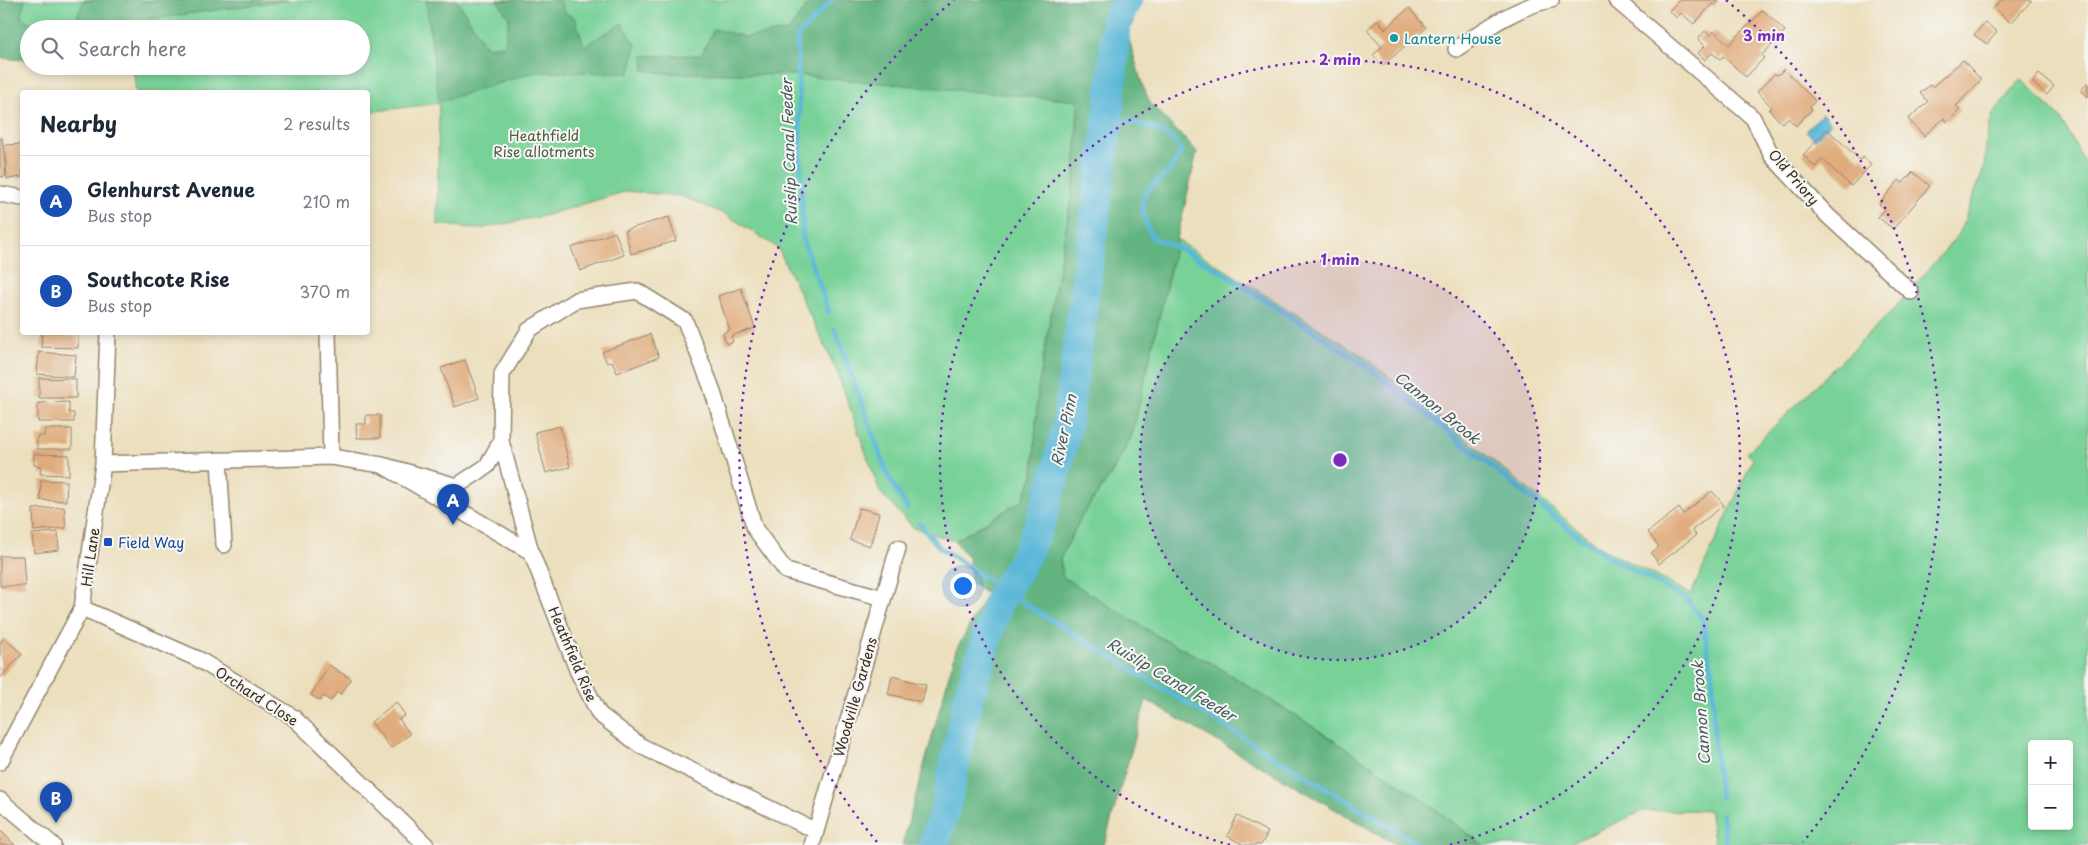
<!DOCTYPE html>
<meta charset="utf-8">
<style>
:root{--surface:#fff;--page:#f6f6f7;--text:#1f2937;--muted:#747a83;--line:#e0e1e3;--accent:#b5179e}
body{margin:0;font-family:"Playpen Sans",sans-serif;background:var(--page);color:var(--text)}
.controls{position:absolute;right:15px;bottom:15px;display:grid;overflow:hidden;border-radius:5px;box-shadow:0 2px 8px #0003}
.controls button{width:45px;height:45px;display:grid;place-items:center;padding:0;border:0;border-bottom:1px solid var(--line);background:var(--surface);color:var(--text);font:25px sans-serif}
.you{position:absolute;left:962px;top:585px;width:18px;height:18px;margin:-12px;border:4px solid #fff;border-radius:50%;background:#1a73e8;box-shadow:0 0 0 8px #1a73e833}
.badge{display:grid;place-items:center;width:32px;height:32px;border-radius:50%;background:var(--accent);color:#fff;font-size:16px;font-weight:700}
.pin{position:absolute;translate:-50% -41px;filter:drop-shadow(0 1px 2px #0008)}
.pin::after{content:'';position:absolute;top:26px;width:18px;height:15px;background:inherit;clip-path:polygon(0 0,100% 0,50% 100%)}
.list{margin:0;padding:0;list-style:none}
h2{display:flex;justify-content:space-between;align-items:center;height:65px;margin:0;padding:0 20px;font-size:21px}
h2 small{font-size:16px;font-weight:400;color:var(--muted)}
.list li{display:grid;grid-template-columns:32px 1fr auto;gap:15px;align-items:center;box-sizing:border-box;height:90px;padding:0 20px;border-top:1px solid var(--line)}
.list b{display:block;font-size:19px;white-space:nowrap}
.list p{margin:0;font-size:16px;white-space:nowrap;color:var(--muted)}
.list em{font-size:16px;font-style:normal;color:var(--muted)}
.icon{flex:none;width:28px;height:28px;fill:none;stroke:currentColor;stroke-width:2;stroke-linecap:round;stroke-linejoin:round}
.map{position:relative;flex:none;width:2088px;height:845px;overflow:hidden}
.search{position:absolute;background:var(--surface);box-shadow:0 2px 8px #0003;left:20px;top:20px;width:350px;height:55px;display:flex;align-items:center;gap:12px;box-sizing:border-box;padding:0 18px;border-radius:28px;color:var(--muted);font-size:19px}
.panel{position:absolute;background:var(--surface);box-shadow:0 2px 8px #0003;left:20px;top:90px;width:350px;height:245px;border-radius:5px}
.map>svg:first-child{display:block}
.green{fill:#78d298;stroke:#5a7e5b;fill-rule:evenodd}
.forest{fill:#62b480;stroke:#4e6f4f}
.water{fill:#5ab7d8;stroke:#4a707b}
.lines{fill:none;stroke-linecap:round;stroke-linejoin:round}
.stream{stroke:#5ab7d8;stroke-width:5}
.river{stroke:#5ab7d8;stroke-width:30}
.building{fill:#e0ac7d}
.street-casing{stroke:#94846e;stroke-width:18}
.street{stroke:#fff;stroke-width:15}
.ring{fill:none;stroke:#7b2cbf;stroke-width:2.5;stroke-dasharray:2.5 5}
.culture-dot{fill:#0f9aa8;stroke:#f6f6f2;stroke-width:2}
.transit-dot{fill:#1a4fb4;stroke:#f6f6f2;stroke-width:2}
.labels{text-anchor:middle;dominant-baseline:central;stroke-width:4;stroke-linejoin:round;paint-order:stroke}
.culture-label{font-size:14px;fill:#0d838f;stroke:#f6f6f2;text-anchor:start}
.park-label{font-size:14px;fill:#4d5c43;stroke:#f6f6f2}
.street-label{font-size:14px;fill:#3b2a1e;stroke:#f6f6f2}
.transit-label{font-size:14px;fill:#164399;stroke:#f6f6f2;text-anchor:start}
.water-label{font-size:15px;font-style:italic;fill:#465b5f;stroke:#f6f6f2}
.centre{fill:#7b2cbf;stroke:#f6f6f2;stroke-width:2.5}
.ring-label{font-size:15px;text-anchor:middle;font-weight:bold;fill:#7b2cbf;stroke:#f6f6f2;stroke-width:4;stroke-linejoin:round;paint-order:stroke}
</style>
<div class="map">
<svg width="2088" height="845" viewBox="0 0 2088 845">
<rect width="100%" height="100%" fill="#f6f6f2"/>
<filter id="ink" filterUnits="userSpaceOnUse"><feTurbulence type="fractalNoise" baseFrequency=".02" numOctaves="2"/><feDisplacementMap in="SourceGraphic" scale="10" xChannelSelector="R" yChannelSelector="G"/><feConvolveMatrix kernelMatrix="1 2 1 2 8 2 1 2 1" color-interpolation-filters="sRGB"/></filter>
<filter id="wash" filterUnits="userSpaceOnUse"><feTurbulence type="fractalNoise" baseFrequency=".0096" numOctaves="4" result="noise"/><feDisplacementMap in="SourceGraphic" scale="20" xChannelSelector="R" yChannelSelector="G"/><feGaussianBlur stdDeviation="1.12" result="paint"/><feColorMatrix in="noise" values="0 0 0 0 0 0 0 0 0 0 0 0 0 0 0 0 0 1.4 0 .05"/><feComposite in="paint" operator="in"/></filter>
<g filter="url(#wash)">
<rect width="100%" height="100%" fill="#ecdfbd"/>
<path class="green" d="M0 0H1119L1078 100 1075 176 1038 389 1033 475 1023 500 955 541 914 528 880 492 837 372 778 248 727 215 681 196 627 191 547 215 479 229 437 224 439 103 368 112V92H136L133 67 124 66H361V29H29V60L0 58Z
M2021 79 2060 117 2088 169V845H1715L1709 810 1643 811 1566 845H1483L1423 800 1318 730 1213 664 1159 637 1063 578 1060 559 1082 516 1112 473 1132 435 1177 240 1363 356 1601 548 1691 594 1753 459 1747 453 1894 309 1959 234 1984 168 1987 135 1993 113ZM2032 744H2069V826H2032Z"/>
<path class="forest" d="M0 0H25L21 17 41 29H29V60L0 58Z
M84 0H288L131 22V29H61L74 24Z
M426 0H457L486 47 505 45 509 18 497 0H560L565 13 575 18 584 46 622 23 636 45 630 73 534 72 439 102Z
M812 0H1140L1128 36 1142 84 1150 103 1197 152 1132 435 1112 473 1082 516 1060 559 1063 577 1159 637 1213 664 1318 730 1423 800 1483 845H1397L1146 700 1104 845H902L956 650 987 594 971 583 969 559 955 541 1023 500 1033 475 1038 389 1075 176 1078 101 795 75 665 73 644 70 643 56 701 55 714 29 746 37 788 31Z"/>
<path class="water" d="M1822 114 1831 123 1815 140 1806 131Z"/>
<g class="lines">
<path class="stream" d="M1107 118C1133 123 1166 125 1181 149 1171 190 1121 179 1153 238L1183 250 1220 271 1368 367 1578 536 1609 557 1686 599 1702 618 1713 677 1714 738 1720 797
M829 312 803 239 797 37 832 0
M835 329 888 476 907 508
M920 524 939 547 1017 599 1419 845
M1722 815 1726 845"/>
<path class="river" d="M934 845 947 801 969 695 998 602 1027 553 1041 520 1054 479 1067 425 1110 102 1116 21 1127 0"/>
</g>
<g id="blocks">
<path class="building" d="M1679 0H1719L1714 6 1712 4 1694 24 1681 13 1677 18 1669 11Z
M2001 0H2032L2011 23 1994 8Z
M1409 8 1426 28 1382 66 1373 55 1382 47 1367 30 1378 20 1385 29Z
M1763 10 1785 31 1761 56 1764 58 1746 77 1723 56 1720 59 1712 53 1705 60 1698 53 1705 46 1698 39 1705 31 1710 36 1714 31 1729 45Z
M1985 22 1997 32 1987 44 1974 35Z
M1963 60 1981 80 1956 106 1960 110 1947 122 1944 118 1924 136 1908 119 1928 102 1920 93 1930 85 1932 87Z
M1784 69 1815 101 1810 107 1812 109 1796 126 1788 118 1782 123 1769 110 1772 107 1757 92 1774 74 1778 75Z
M2039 74 2054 86 2047 95 2032 82Z
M2088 82V97L2081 90Z
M1827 129 1860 160 1863 157 1871 165 1851 186 1822 159 1815 167 1803 155Z
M0 138H2L6 176 0 177Z
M22 144V177L7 179 5 145Z
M1913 172 1930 186 1893 229 1878 217 1885 209 1879 204 1899 180 1903 183Z
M669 217 676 241 631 254 625 230Z
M615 232 624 255 580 271 571 248Z
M741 288 755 328 731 336 733 342 726 344 723 333 730 330 718 296Z
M42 332H78V348L41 347Z
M650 334 659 357 617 373 612 361 607 363 602 352Z
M39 352 76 355 74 377 37 374Z
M465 360 479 398 455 407 441 368Z
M39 378 76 379V398H39Z
M69 402V413H74V422H38V403Z
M366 415H380V438H357L356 424H366Z
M560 426 570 467 546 473 535 432Z
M45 429H72V449H37V436H44Z
M34 454 69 455V475L40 474 41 466 34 465Z
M41 480 67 481 66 501 40 500Z
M1712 491 1724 505 1692 530 1696 535 1659 564 1651 553 1659 547 1648 532 1679 508 1683 514Z
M64 507 66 528 34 531 33 509Z
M859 508 879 513 870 546 850 540Z
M58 532 59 550 34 553 32 534Z
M0 556H23L25 586H0Z
M4 638 22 654 0 678V642Z
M329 665 351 679 341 694 337 692 331 701 323 696 320 701 311 695Z
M892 676 926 685 922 702 888 694Z
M396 702 405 715 399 719 410 734 391 748 371 722Z
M1237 816 1268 832 1261 845H1244L1227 836Z
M0 830 15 845H0Z"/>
</g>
</g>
<g filter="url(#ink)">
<use href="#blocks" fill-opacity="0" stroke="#94846e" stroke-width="1"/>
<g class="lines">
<g class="street-casing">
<path id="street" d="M1616 0 1753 118 1772 156 1828 216 1911 292
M1456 49C1484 30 1517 6 1551 0
M0 194 22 198
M328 332 331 457
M219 460 224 545
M103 464 331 457 382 465 457 486 487 466 501 441
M382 465 531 552 578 672 599 714 641 746 816 831
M531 552 501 441 502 374 529 330 576 300 637 291 685 321 711 386 755 529 786 571 883 598
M82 608 198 659 293 717 426 845
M0 762 82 608 103 464 108 332
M0 800 53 845
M812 845 898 548"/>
</g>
<use href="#street" class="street"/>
</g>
</g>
<circle cx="1340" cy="460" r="200" fill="#7b2cbf" fill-opacity=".12"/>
<g class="ring">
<circle cx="1340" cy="460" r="200"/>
<path d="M1230 845A400 400 0 1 1 1450 845"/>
<path d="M877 842A600 600 0 0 1 954 0M1726 0A600 600 0 0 1 1803 842"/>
</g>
<circle class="culture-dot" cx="1394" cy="38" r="5"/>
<rect class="transit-dot" x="103" y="537" width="10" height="10" rx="2.5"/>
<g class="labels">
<g class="culture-label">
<text x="1404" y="38">Lantern House</text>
</g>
<g class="park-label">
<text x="544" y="135">Heathfield<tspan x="544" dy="16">Rise allotments</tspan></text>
</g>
<g class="street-label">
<text transform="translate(1794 177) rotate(49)">Old Priory</text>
<text transform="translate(90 557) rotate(-82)">Hill Lane</text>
<text transform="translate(573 654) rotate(67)">Heathfield Rise</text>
<text transform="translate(257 696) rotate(33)">Orchard Close</text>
<text transform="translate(855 697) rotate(-74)">Woodville Gardens</text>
</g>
<g class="transit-label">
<text x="118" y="542">Field Way</text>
</g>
<g class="water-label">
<text transform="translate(788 152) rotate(-92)">Ruislip Canal Feeder</text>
<text transform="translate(1438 407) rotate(39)">Cannon Brook</text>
<text transform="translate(1063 430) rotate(-78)">River Pinn</text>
<text transform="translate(1172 679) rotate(31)">Ruislip Canal Feeder</text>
<text transform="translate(1700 713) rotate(-94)">Cannon Brook</text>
</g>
</g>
<circle cx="1340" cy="460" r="8" class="centre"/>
<g class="ring-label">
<text x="1764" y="41">3 min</text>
<text x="1340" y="65">2 min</text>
<text x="1340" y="265">1 min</text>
</g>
</svg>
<div class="controls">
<button>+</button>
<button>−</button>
</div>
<div class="you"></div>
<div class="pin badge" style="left:453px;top:525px;background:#1a4fb4">A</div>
<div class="pin badge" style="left:56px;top:823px;background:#1a4fb4">B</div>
<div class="search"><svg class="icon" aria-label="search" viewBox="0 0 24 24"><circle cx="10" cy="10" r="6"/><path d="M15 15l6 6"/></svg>Search here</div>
<section class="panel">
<h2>Nearby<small>2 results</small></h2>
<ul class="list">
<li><span class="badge" style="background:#1a4fb4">A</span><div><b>Glenhurst Avenue</b><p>Bus stop</p></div><em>210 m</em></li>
<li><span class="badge" style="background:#1a4fb4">B</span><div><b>Southcote Rise</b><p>Bus stop</p></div><em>370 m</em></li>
</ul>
</section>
</div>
